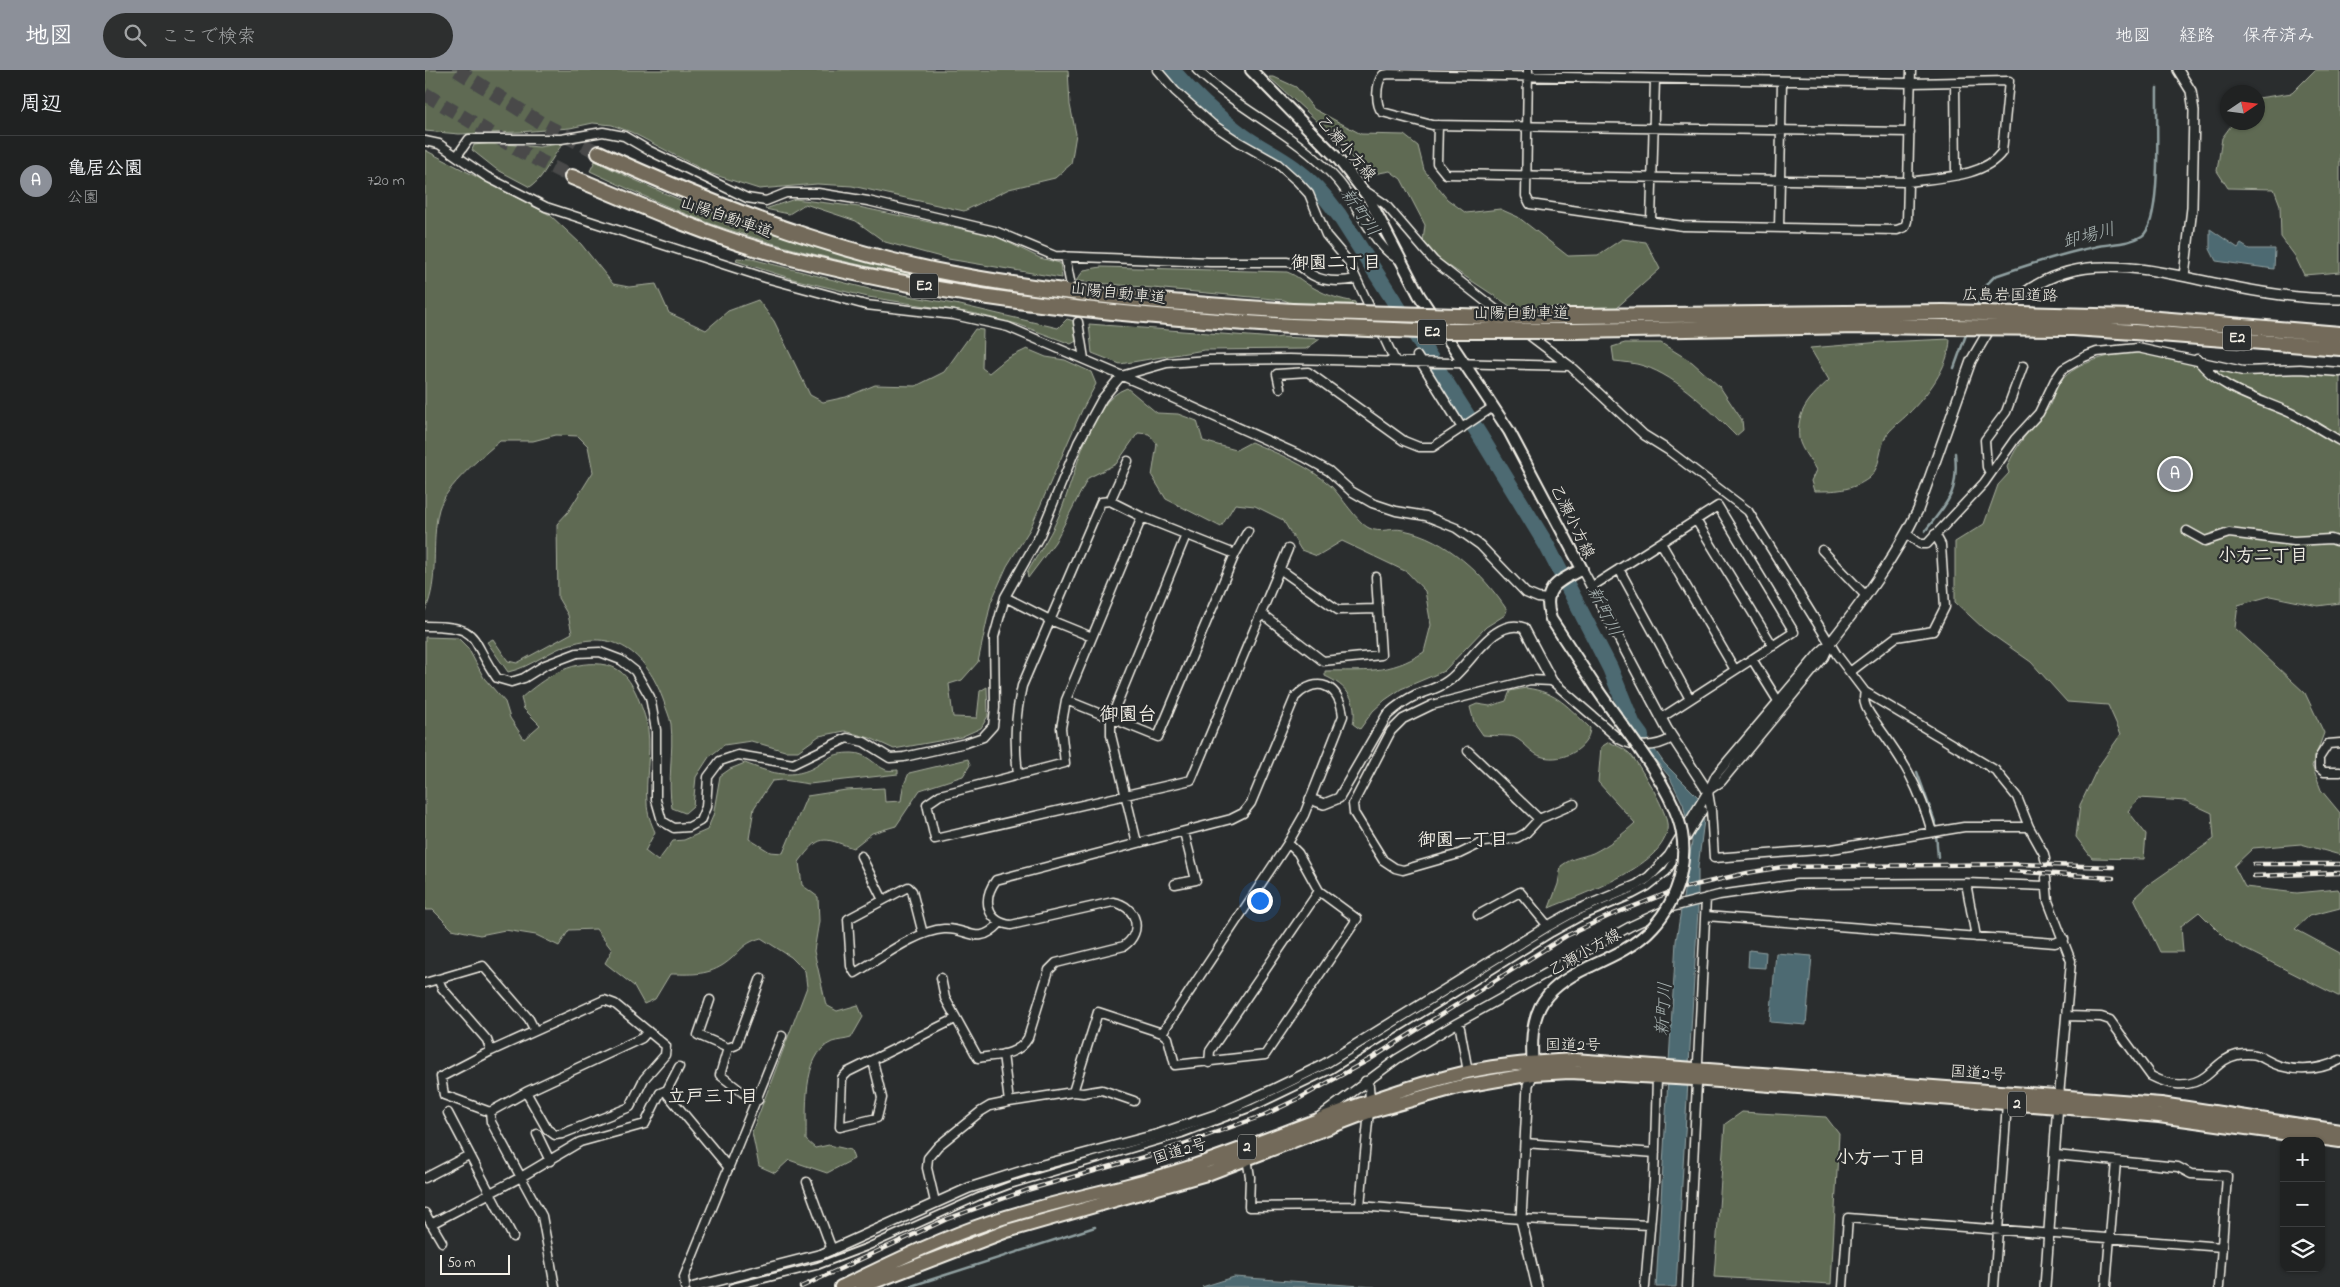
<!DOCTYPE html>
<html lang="ja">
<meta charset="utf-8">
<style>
:root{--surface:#202222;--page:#2d2f2f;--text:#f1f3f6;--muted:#a2a4a5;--line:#3d3f40;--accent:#8c9099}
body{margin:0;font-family:"Indie Flower","Klee One",sans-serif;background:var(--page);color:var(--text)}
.controls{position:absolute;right:15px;bottom:15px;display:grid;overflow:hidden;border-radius:10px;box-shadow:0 1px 4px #0004}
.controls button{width:45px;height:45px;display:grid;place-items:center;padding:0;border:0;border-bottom:1px solid var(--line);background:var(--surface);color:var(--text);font:25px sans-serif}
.compass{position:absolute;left:1795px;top:15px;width:45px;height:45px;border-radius:50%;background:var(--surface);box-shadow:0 1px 4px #0004;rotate:77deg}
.scale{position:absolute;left:15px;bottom:12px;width:70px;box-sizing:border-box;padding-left:5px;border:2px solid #f4f1e8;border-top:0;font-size:14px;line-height:18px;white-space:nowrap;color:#f4f1e8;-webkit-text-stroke:4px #2a2d2e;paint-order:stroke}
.you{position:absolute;left:834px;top:830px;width:18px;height:18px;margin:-12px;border:4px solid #fff;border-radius:50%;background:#1a73e8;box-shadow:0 0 0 8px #1a73e833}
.badge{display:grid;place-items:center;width:32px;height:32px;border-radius:50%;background:var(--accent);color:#fff;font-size:16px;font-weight:700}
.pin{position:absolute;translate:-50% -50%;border:2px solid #fff;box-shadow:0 1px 5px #0006}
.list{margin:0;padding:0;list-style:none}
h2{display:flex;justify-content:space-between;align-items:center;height:65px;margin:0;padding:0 20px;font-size:21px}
h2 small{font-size:16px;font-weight:400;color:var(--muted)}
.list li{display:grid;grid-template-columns:32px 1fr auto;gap:15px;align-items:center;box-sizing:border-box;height:90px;padding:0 20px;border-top:1px solid var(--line)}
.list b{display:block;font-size:19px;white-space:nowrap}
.list p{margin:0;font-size:16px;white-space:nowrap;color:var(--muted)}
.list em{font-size:16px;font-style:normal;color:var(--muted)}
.icon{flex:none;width:28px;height:28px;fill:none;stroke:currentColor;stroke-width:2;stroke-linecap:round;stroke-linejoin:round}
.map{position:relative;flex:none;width:1915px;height:1217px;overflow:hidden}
header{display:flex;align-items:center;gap:30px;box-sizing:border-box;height:70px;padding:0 25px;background:var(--accent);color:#fff}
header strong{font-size:24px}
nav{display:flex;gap:28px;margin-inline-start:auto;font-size:18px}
.search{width:350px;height:45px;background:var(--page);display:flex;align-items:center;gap:12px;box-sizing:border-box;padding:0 18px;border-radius:28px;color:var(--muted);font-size:19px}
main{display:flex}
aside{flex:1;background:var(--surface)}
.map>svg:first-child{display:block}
.green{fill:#5e6b53;stroke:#a9ae9e}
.water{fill:#4e6a72;stroke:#90a0a1}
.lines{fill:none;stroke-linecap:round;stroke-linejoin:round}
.stream{stroke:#90a0a1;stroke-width:2.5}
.river{stroke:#4e6a72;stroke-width:16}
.minor-tunnel{stroke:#484a4a;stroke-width:8;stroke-dasharray:8 4;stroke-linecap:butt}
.motorway-tunnel{stroke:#484a4a;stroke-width:14;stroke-dasharray:14 7;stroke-linecap:butt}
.pedestrian-casing{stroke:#f4f1e8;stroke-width:9}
.minor-casing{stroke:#f4f1e8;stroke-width:11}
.tertiary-casing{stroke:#f4f1e8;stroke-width:12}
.secondary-casing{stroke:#f4f1e8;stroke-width:14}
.trunk-casing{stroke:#f4f1e8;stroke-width:16}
.motorway-casing{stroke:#f4f1e8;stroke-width:18}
.pedestrian{stroke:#2a2d2e;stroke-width:5.5}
.minor{stroke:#2a2d2e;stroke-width:8}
.tertiary{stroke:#2a2d2e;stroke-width:9}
.secondary{stroke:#2a2d2e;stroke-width:10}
.trunk{stroke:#736b5a;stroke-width:12}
.motorway{stroke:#736b5a;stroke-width:14}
.rail-casing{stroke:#f4f1e8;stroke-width:4.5}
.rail{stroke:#2a2d2e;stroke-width:2.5;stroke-dasharray:8;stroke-linecap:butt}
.secondary-bridge-casing{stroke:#f4f1e8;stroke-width:14;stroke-linecap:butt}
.motorway-bridge-casing{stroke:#f4f1e8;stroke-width:18;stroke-linecap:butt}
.secondary-bridge{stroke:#2a2d2e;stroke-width:10}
.motorway-bridge{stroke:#736b5a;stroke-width:14}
.labels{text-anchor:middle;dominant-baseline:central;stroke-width:4.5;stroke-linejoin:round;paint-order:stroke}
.shield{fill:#2a2d2e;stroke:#b7b6b0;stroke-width:1}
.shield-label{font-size:15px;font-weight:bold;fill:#f4f1e8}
.street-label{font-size:16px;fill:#f4f1e8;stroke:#2a2d2e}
.water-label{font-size:18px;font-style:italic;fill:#a9b4b3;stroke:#2a2d2e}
.neighbourhood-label{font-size:18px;font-weight:bold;fill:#f4f1e8;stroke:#2a2d2e}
.quarter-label{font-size:19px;font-weight:bold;fill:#f4f1e8;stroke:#2a2d2e}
</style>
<header>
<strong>地図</strong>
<div class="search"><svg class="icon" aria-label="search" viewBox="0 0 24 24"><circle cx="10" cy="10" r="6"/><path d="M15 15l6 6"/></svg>ここで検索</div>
<nav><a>地図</a><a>経路</a><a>保存済み</a></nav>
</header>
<main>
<aside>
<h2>周辺<small></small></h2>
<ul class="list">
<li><span class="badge">A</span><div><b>亀居公園</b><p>公園</p></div><em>720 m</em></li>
</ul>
</aside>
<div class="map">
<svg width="1915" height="1217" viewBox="0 0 1915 1217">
<rect width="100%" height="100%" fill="#2a2d2e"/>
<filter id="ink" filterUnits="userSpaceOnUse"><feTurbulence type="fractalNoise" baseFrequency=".02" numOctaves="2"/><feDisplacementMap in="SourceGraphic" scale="10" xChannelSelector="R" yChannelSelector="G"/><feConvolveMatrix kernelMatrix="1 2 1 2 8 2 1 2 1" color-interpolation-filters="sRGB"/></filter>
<g filter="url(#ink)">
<path class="green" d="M0 0H643L645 35 651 64 646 94 630 108 584 119 539 141 427 116 392 114 334 119 284 103 206 62 187 55 168 53 145 58 95 62 34 64 0 61Z
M1890 0H1915V202L1879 205 1870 186 1856 167 1855 135 1849 119 1803 118 1792 101 1797 68 1808 53 1832 52 1833 28 1867 23Z
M844 7H849L871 17 889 39 936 64 979 65 993 76 999 100 1022 129 1041 143 1075 139 1093 147 1143 186 1173 185 1197 169 1221 172 1235 199 1190 239 1094 242 1015 190 998 171 1000 155 976 109 965 101 943 105 893 52Z
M68 73 114 77 139 73C126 86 120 108 105 117L71 99 47 80 49 75Z
M0 80 125 145 156 174 188 214 204 217 231 214 244 243 281 260 303 241 333 230 349 251 385 325 398 332 421 327 450 315 491 316 519 302 550 259 558 260 557 298 564 303 581 289 602 279 621 287 640 290 666 302 671 314 657 340 605 459 582 496 566 532 553 592 537 610 524 614 528 647 552 648 555 621 562 617 563 646 556 658 536 667 469 679 445 668 420 661 394 666 373 681H360L326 671 299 675 284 687 271 707 268 736 260 743 247 738C242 710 249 682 246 654 245 647 241 639 239 632 224 590 197 560 149 573 125 579 107 597 83 602L62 572 68 569 83 591 92 593 147 563 143 545 133 528 132 454 143 442 168 402 163 376 153 366 131 365 108 371H75C56 387 21 416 14 439 5 473 15 509 0 541Z
M170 91C205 108 241 125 278 139 360 171 446 191 531 211V213C448 199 367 182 287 154 246 139 205 120 165 101Z
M370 129 434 137 570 166 615 188 635 193 637 208 523 189 460 172 431 151 380 134 364 144 340 139Z
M312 188 327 189 444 219 535 235 633 258 642 249 649 251 653 270 646 274 592 254 547 243 443 227 368 209 311 191Z
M676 197 862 202C873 206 879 213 889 218 903 226 915 229 930 232L931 236 866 233 859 230 651 211 659 200Z
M664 254 850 268 856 267 895 269 881 279 779 280 695 294 667 283Z
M1525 269C1524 298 1502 325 1483 344 1476 351 1466 358 1461 366 1454 378 1456 398 1444 408 1427 421 1409 421 1389 421L1386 411 1391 400C1386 391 1376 379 1374 369 1371 340 1385 328 1404 310L1385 278 1457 272Z
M1200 273H1236L1267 292 1295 317 1317 350 1318 360 1311 366C1286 341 1253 307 1219 296 1210 293 1199 292 1189 291L1187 277Z
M1713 281 1792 298 1915 305V533L1893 536 1845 526 1813 535 1810 558 1880 623 1899 663 1887 696 1896 720 1915 743V785L1876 774 1828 778 1809 796 1820 817 1872 823 1913 819 1915 822V838L1884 846 1870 859 1915 883V926H1913L1802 870 1774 842 1756 856 1758 882H1735L1709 828 1723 815 1789 769 1787 743 1761 731 1714 728 1703 741 1721 764 1719 789 1667 788 1651 767 1655 735 1673 697 1696 664 1683 635 1642 632 1606 592 1559 559 1530 532V472L1559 454 1573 415 1584 403 1582 397C1592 373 1605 360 1622 340 1628 332 1628 320 1635 312 1653 290 1686 285 1713 281Z
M702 318 732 343 753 344 772 351 778 371 811 380 826 372C853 384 883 395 906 416 916 426 933 453 944 458 955 464 967 457 978 460 1021 468 1059 505 1082 540L1080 545 1061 557 1019 601 976 619 960 630 948 641 935 659 928 654C933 630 922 616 900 606V601C939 600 964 605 999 582L1006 555 1000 521 982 502 917 471 892 486 876 480 858 450 830 436 810 434 796 457 741 429 727 406 732 374 724 364 713 363 691 394 663 408 630 472 603 508 602 503C612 485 624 468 632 450 649 415 662 331 702 318Z
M0 567 33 568 43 578 59 608 80 632 85 648 99 669 115 655 99 639 96 628C119 608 144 591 175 594 194 596 203 606 211 623 216 635 221 647 223 660 226 684 220 709 222 733 222 743 226 753 230 762L220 781 233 791 248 771 259 770 282 760 288 746 295 706 305 699 320 693C343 702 364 710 388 698 404 689 405 683 427 683 442 683 449 695 461 700 465 701 470 700 473 700V704L384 714 358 710 347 711 329 738 324 769 345 782 358 783 382 726 421 720 459 718 460 732 476 731 478 717 484 703 543 689 545 695 538 706 495 720 471 756 447 763 428 778C397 767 395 764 374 792L377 815 393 827 394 851 389 881 401 935 412 941 433 935 438 947 426 968C420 970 413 970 407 972 376 985 382 1043 381 1070L390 1078 404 1075 426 1080 429 1089 402 1103 364 1090 350 1103 334 1096 327 1062 382 917 380 901 366 887 336 868C315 874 315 884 298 895 281 906 264 904 245 904L230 929 219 934 209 916 180 893 187 880 171 859 144 860 134 876 111 865 80 860 55 865 27 859 8 840H0Z
M1101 618C1132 622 1143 637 1165 658 1164 679 1138 692 1118 687 1106 684 1100 672 1089 667 1084 665 1065 666 1058 665L1049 652 1045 637 1052 634 1065 636 1081 631 1085 621Z
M1184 672C1190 675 1199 678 1204 683 1214 693 1221 710 1229 721 1234 731 1240 742 1242 753 1248 794 1154 825 1124 838L1133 814 1136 796C1148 787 1155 788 1168 783 1184 775 1197 765 1210 753L1173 712 1176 677Z
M1317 1042 1401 1047 1414 1064 1406 1214 1289 1207 1300 1054Z"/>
<path class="water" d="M1785 159 1813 178 1816 174 1824 179H1850L1849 199 1791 191 1785 179Z
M1204 645 1213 661 1223 670 1239 693 1274 728 1279 750 1273 797V840L1251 1217H1231L1251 871 1267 772 1258 734 1244 706 1224 683 1208 657Z
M1324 880 1341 882 1340 898 1323 897Z
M1351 883 1387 886 1381 955 1345 952Z
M809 1207 950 1217H777Z"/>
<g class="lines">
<path class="stream" d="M1551 238 1559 217 1570 206C1602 195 1636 184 1669 177 1684 173 1703 175 1717 166 1738 151 1731 45 1732 18
M1529 298 1542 262
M1500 461C1523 432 1534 423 1530 383
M1492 702 1510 752 1513 787
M483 1217 670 1157"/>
<path class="river" d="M747 0C768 25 791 46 817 65 833 77 853 86 869 98 887 111 901 127 914 145L1054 364 1121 474 1185 598 1208 655 1216 666"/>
<path class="minor-tunnel" d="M647 221 653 252
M1620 789 1621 808"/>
<path class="motorway-tunnel" d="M32 0 116 53 174 83
M0 24 97 82 147 107"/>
<g class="pedestrian-casing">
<path id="pedestrian" d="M307 1217 392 1196 442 1177 553 1127 585 1115 757 1064 829 1037 906 1000 1127 863 1154 848 1208 825 1223 817 1242 802 1279 740"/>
</g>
<g class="minor-casing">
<path id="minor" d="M732 0 750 21 787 54 814 72 853 94 873 112 884 124 901 165 923 191 970 291
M772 0C817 43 872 64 913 111 931 131 952 183 976 190
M1103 0 1101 126 1105 134 1258 156 1472 160 1480 157 1482 151 1486 0
M1530 13 1531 104
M1013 55 1012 93 1021 104 1483 112C1514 107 1558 108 1577 82L1584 11 1486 13 964 4 958 5C951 13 950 34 957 42L1007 55 1485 62
M0 71 14 74 62 107 121 137 341 208 441 235 529 245 583 257 723 317 879 387 904 401 926 421 947 433 971 441 1001 446 1031 458 1055 475 1101 523 1113 528 1123 529
M32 86 44 69H136L178 62 199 66 223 80 322 128 341 131 361 123H393L443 131 570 161 630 186 785 192H862C873 193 878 199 887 205 901 213 916 212 931 209
M942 122 960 134 1009 191 1079 246
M1226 151 1230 9
M1354 158 1357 11
M640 186 645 211
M653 252 659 289
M1100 262 1145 296 1219 365 1243 380 1323 441 1412 585 1440 622 1570 700 1592 727 1604 757 1619 784 1620 789
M992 286 1037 358
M1772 289C1796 321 1833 328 1868 344 1884 352 1899 362 1915 371
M855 318 852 304 883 302 979 371 994 377H1008L1068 337
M1565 403 1562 397 1560 370 1581 342 1598 296
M685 431 703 391
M717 447 641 630 636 658 640 693 515 725 502 734 510 769 766 710 863 479
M1271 450 1348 576
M1762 461 1780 471 1804 463 1869 471 1906 469 1915 472
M1482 464 1495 474H1502L1559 413 1590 369 1614 343 1630 310 1638 299 1659 287 1672 282 1713 278 1818 301 1875 299 1915 302
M1236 473 1310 600
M1397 480 1441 526
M1194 499 1265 629
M856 500 913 540 952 539
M1166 517 1293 436 1369 562 1236 648
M580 527 625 550 667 567
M837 544 898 591 956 585 951 507
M0 556C58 556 43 567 72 608L86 612 99 608 120 595 152 583 175 582 196 590 210 601 225 627 231 660V730L237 751 249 758 264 757 275 751 281 737 283 707 295 691 313 685 368 694 422 668 439 672 465 688 479 687 541 673 558 667 568 656 570 638 569 567 580 527 615 465 653 373 677 329 696 306 742 293 784 290 864 289 1145 296
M1405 573 1394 583 1291 705 1283 722 1286 740 1289 788 1407 779 1539 757H1604
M1327 589 1353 631
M1425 602 1471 567 1508 561 1520 537 1516 475 1510 464
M1440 622C1436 635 1446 645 1453 656 1480 693 1494 717 1507 762
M641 630 733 667 810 484 823 461
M1915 673 1903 674 1894 688V698L1899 702H1915
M1043 681 1114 749 1101 763 1092 768 1059 772 1034 784 978 800 970 798 958 790 929 743 928 734 966 661 978 649 1007 635 1105 610 1127 611 1194 669C1210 678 1231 678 1247 668
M593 704C589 671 590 647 597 616L676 432 685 431 717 447 810 484
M1284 720 1296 712 1399 587 1404 576
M1114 749 1149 734
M712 773 686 665V648L761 465
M436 786 458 830
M1621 808 1623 831 1646 891 1634 1026
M1541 813 1551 867
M750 814 771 810 759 762
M1053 845 1095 822 1123 856
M1281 846 1630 873 1639 869
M498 864 487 821 483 817 423 849 426 896 430 903C455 889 490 861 519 859 543 857 552 878 575 853
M516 908 520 928 553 988C571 985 593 986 603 968L624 900 631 893 699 876C719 862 712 836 688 832L586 855C561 852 557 829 571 810L806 749 818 743 826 733 870 627C893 604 915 616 918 646L879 745 863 773 737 963
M13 909 17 918 62 970 66 981
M0 913 58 896 104 949 110 961
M285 930 273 965 303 978 311 975 336 908
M1642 946 1676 947 1685 950 1726 1006C1743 1015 1764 1019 1781 1006 1791 998 1798 988 1812 985 1836 981 1836 990 1855 996 1876 1002 1897 999 1915 990
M1032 953 1035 958 1043 1002
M303 978 295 1005 317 1022 333 1030
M578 984 584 1032
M448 991 457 1028 452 1048 415 1057 417 1008 423 1002 530 949
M784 993 785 981 894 821
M254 997 242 1020 243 1025 304 1098
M648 1022 673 942 737 963 743 968 750 995 840 985 932 849 894 821 873 783 863 773
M65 1042 19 1025 16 1007 66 981 179 930 190 934 241 976 240 985 219 1009 205 1037 137 1064 130 1065 122 1059 101 1022
M23 1043 88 1167
M894 1047 972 989 1032 953 1206 856 1247 837 1294 825 1372 814 1541 813 1621 816
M112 1064 125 1091
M1100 1073 1230 1083
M1630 1085 1753 1097 1766 1104 1802 1106 1794 1217
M822 1088 825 1107 824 1137 935 1136 1096 1149 1224 1155
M0 1108 44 1085
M382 1112 407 1180
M510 1132 502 1098 503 1088 513 1076 555 1042 565 1036 584 1032 648 1022 658 1023 677 1020 709 1031
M935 1136 945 1030 944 1016 940 1011
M0 1143 17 1172
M6 1154 96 1107 155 1072 220 1054 235 1023 242 1020
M130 1217 117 1146 66 1052 65 1042 101 1022 217 968 223 961
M260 1217 259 1207 357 966
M1220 1217 1229 1111 1232 1007
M1262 1217 1281 828
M1418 1217 1423 1148 1797 1177
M1569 1217 1582 1033
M1681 1217 1691 1091"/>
</g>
<g class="tertiary-casing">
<path id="tertiary" d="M1753 0 1766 21 1769 41 1767 138 1759 206
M1576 245C1640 170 1726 201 1809 217 1844 224 1879 229 1915 229
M1405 573C1438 531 1469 489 1493 440L1546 291 1567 255
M885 729 899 734 914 728 962 645C971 637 980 630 991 625 1002 621 1014 618 1023 611 1044 597 1069 546 1099 558L1127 611
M1108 1004 1103 1015 1096 1149 1112 1217
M269 1217 397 1184 544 1118 610 1097 734 1064 793 1044 849 1019 898 995 1123 856 1150 841 1212 815 1224 807 1244 786 1283 722 1242 659 1157 499
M1620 1217 1633 1033"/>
</g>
<g class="secondary-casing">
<path id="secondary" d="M826 0 913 89 943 127 994 225 1084 361 1157 499C1132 512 1116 518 1126 549L1172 619
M1108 1000C1104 945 1112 921 1164 897"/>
</g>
<g class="trunk-casing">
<path id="trunk" d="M416 1217C464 1194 514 1169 565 1152 628 1131 693 1120 756 1100 852 1069 943 1025 1042 1002 1077 994 1113 992 1149 990L1736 1034 1915 1061
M436 1217 582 1161 785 1103 944 1042 1033 1017 1108 1004 1145 1002 1268 1009 1633 1037 1734 1046 1915 1071"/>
</g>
<g class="motorway-casing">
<path id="motorway" d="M174 83C281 132 392 176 508 200 626 224 747 233 867 241
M147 107C208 132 269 160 333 179 506 228 688 245 867 256
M1148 246 1519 242
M1710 247 1915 264
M1148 261 1436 256 1520 257
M1709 262 1915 278"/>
</g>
<use href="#pedestrian" class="pedestrian"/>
<use href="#minor" class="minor"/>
<use href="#tertiary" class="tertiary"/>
<use href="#secondary" class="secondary"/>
<use href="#trunk" class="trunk"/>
<use href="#motorway" class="motorway"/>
<g class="rail-casing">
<path id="rail" d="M1829 794H1915
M1586 801 1688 808
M1829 806 1915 803
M376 1217 522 1149 563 1134 602 1120 733 1083 837 1046 875 1028 947 988 1141 866 1186 845 1253 819 1322 803 1357 797 1594 794 1688 797"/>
</g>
<use href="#rail" class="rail"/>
<g class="secondary-bridge-casing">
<path id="secondary-bridge" d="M1164 897C1186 887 1211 876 1228 857 1254 829 1266 785 1253 748 1239 707 1197 656 1172 619"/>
</g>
<g class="motorway-bridge-casing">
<path id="motorway-bridge" d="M867 241 1068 247 1148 246
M1519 242 1710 247
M867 256 995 261H1148
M1520 257 1648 258 1709 262"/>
</g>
<use href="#secondary-bridge" class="secondary-bridge"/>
<use href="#motorway-bridge" class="motorway-bridge"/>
</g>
</g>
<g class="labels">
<g class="shield">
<rect x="485" y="203.5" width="28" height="25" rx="4"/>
<rect x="993" y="249.5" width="28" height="25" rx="4"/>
<rect x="1798" y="255.5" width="28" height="25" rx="4"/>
<rect x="1583" y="1021.5" width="18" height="25" rx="4"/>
<rect x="813" y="1064.5" width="18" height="25" rx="4"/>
</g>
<g class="shield-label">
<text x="499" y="216">E2</text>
<text x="1007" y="262">E2</text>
<text x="1812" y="268">E2</text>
<text x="1592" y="1034">2</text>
<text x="822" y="1077">2</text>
</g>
<g class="street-label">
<text transform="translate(921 79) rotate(49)">乙瀬小方線</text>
<text transform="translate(301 148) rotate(19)">山陽自動車道</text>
<text transform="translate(693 224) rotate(6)">山陽自動車道</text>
<text transform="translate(1585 226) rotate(1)">広島岩国道路</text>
<text x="1096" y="244">山陽自動車道</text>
<text transform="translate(1147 452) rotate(64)">乙瀬小方線</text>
<text transform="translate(1160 883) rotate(-29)">乙瀬小方線</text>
<text x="1148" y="976">国道2号</text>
<text transform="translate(1553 1004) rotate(4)">国道2号</text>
<text transform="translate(755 1082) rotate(-17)">国道2号</text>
</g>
<g class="water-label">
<text transform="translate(934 143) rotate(55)">新町川</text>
<text transform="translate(1664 167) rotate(-15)">卸場川</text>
<text transform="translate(1178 542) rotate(63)">新町川</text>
<text transform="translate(1240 939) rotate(-86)">新町川</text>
</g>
<g class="neighbourhood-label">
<text x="911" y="194">御園二丁目</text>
<text x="1838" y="487">小方二丁目</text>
<text x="1038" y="771">御園一丁目</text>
<text x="288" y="1028">立戸三丁目</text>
<text x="1456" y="1089">小方一丁目</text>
</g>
<g class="quarter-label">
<text x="703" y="645">御園台</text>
</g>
</g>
</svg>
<div class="controls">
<button>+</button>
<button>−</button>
<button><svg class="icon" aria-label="layers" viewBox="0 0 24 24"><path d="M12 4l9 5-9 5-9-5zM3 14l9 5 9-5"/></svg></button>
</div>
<svg class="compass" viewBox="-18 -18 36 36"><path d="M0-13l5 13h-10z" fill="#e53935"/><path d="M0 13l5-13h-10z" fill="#a2a4a5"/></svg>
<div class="scale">50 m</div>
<div class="you"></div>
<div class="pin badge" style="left:1750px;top:404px">A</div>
</div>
</main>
